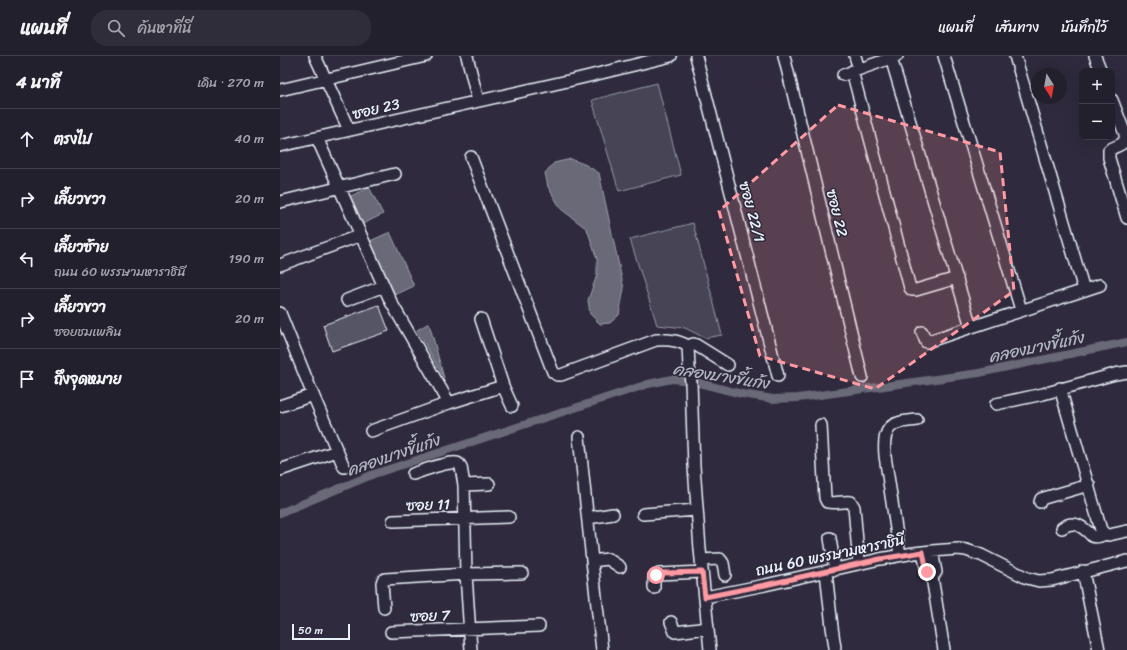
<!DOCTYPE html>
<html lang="th">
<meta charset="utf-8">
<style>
:root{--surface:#23202e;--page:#2f2d3a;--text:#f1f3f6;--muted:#a3a3aa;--line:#403e4a}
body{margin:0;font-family:Sriracha,"Playpen Sans Thai",sans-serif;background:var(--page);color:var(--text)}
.controls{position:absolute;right:12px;top:12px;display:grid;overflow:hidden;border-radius:8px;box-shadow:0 4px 16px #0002}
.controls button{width:36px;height:36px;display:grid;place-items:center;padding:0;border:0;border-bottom:1px solid var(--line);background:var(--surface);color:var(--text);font:20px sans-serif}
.compass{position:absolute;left:751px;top:12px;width:36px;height:36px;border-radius:50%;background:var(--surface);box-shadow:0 4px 16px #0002;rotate:169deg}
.scale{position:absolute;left:12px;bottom:10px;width:58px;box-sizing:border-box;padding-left:4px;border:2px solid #e8f1f8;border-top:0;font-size:11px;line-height:14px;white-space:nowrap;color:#e8f1f8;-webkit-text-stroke:3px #2f2a3d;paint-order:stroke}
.stop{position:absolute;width:12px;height:12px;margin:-9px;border:3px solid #ff9aa2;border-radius:50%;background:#fff}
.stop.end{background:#ff9aa2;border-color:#fff;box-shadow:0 1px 4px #0008}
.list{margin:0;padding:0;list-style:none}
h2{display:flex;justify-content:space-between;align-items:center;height:52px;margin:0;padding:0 16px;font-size:17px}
h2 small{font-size:13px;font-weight:400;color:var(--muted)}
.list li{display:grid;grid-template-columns:26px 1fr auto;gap:12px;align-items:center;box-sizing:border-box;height:60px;padding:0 16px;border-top:1px solid var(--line)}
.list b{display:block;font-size:15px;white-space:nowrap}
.list p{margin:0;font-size:13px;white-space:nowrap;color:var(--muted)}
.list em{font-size:13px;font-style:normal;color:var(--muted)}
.icon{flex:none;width:22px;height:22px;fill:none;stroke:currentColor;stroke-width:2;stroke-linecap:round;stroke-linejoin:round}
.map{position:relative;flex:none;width:847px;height:594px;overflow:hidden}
header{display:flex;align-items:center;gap:24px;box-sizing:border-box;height:56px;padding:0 20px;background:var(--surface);border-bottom:1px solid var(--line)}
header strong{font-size:19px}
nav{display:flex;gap:22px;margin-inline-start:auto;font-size:14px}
.search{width:280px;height:36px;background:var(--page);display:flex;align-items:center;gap:10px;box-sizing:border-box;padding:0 14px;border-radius:16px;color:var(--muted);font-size:15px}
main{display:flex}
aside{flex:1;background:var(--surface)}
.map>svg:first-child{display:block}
.green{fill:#464455;stroke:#979aa6}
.water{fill:#696978;stroke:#9c9fab}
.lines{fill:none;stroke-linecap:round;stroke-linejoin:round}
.canal{stroke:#696978;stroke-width:8}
.building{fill:#575565;stroke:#e8f1f8}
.minor-casing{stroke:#e8f1f8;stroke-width:14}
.minor{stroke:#2f2a3d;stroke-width:11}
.route{stroke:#ff9aa2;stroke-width:5}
.marked{fill:#ff9aa2;fill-opacity:0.2;stroke:#ff9aa2;stroke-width:3;stroke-dasharray:8 5;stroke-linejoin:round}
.labels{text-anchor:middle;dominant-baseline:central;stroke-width:3;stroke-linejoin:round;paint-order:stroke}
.street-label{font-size:15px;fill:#e8f1f8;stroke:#2f2a3d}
.water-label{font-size:16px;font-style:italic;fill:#afb4be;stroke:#2f2a3d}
</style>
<header>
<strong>แผนที่</strong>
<div class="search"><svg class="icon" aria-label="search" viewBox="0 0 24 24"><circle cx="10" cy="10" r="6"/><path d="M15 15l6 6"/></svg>ค้นหาที่นี่</div>
<nav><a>แผนที่</a><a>เส้นทาง</a><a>บันทึกไว้</a></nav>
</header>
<main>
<aside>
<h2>4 นาที<small>เดิน · 270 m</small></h2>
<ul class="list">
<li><svg class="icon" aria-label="ahead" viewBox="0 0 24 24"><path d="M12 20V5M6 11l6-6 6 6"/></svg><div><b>ตรงไป</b></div><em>40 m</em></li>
<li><svg class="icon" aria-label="right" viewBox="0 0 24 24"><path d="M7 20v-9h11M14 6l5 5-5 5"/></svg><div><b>เลี้ยวขวา</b></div><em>20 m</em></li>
<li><svg class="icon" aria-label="left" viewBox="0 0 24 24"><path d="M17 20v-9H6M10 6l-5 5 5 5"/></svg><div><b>เลี้ยวซ้าย</b><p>ถนน 60 พรรษามหาราชินี</p></div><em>190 m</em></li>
<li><svg class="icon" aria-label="right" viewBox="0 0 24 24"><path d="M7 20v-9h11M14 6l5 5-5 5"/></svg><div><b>เลี้ยวขวา</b><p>ซอยชมเพลิน</p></div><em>20 m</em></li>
<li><svg class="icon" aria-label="arrive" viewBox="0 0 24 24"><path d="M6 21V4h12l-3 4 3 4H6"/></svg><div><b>ถึงจุดหมาย</b></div></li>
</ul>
</aside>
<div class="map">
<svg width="847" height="594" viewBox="0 0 847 594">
<rect width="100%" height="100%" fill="#2f2a3d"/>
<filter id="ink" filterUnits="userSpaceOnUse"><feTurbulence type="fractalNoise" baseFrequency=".025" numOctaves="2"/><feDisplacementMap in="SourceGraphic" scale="8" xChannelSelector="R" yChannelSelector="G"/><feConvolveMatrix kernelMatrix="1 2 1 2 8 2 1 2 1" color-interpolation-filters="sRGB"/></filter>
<g filter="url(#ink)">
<path class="green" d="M377 27 401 119 339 135 312 44Z
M413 167 442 279 425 282 405 272 377 269 350 183Z"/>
<path class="water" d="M291 103 306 109 319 117 344 233 339 259 330 267 320 268 310 258 308 244 317 219V203L307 173 281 153 268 131 265 117 274 107Z
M89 131 103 158 81 169 67 142Z
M110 176 134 230 113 240 88 186Z
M149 267 164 322 137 274Z"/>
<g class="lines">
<path class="canal" d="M0 457 94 418 368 328 392 323 411 325 462 338 493 343 518 342 699 317 847 286"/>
</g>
<path class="building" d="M99 249 109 275 52 295 43 269Z"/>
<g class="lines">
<g class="minor-casing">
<path id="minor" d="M35 0 69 74
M187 0 198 45
M416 0 498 320
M504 0 582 321
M575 0 579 13
M664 0 741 254
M735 0 804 234
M815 0 821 15
M611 2 691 271
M572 15 630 232 632 234H636L677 222
M563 19 617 0
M0 34 146 0
M832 44 845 78C847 90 836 89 829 94V102L847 162
M37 82 111 246 169 347
M0 90 301 22 391 0
M191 101 273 316 277 319H281L376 284C388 283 398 284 408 290
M0 146 115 118
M0 209 81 179
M67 244 104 230
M0 257 33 339 64 411
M201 263 223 330 232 350
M642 276 646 286 820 229
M780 332 821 474 825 478 829 479 847 475
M716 348 763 338 835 318 847 316
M0 350 33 339
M541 369 545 442 547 446C555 448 563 445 571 446L574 451 579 508
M91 375 169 347 223 330
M299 381 313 514 322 594
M0 414 57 395
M133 418C142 415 168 405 177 407 180 408 179 408 181 411L184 429 186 518 191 594
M184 429 209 428
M760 446 761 443 764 442 809 429
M363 458 417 454
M308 462 333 458
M113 465 229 461
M782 472C792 465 799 468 808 476 808 476 812 480 812 480 816 482 821 480 825 478
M550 482 555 514
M652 495 656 516 652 521
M643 496 647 516 652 521 664 594
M620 499 605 400C604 388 603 371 618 367 624 365 631 365 637 364
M421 504 440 503 443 507 445 519
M312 505 328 503 340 511
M803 515 819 594
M546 516 552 571 555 592
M374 532V521L379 518 422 516
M425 541 485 529 600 503 634 497 652 495 678 493 686 494 701 499 747 522 759 525 772 524 847 505
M104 552 102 527 103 524 105 523 186 518 242 517
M391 566 395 576 428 572
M111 576 259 570
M430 594 420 493 414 410 411 326 409 311 408 290 413 288 416 289 448 309"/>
</g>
<use href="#minor" class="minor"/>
</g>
</g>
<g class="lines" filter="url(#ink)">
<path class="route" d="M376 519 383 517 422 516 425 541 485 529 600 503 643 496 647 516"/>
</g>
<path class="marked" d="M558 49 720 96 734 235 595 333 480 300 439 155Z"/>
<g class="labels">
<g class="street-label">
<text transform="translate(96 53) rotate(-13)">ซอย 23</text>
<text transform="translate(472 156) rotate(75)">ซอย 22/1</text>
<text transform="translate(557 157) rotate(76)">ซอย 22</text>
<text transform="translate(148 449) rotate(-2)">ซอย 11</text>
<text transform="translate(550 499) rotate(-12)">ถนน 60 พรรษามหาราชินี</text>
<text transform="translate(150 560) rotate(-2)">ซอย 7</text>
</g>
<g class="water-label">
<text transform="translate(756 291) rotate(-12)">คลองบางขี้แก้ง</text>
<text transform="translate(441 320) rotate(9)">คลองบางขี้แก้ง</text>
<text transform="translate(113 399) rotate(-19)">คลองบางขี้แก้ง</text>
</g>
</g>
</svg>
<div class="controls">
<button>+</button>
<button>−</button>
</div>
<svg class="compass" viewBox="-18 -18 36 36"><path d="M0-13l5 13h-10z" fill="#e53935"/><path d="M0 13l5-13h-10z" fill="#a3a3aa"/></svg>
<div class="scale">50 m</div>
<div class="stop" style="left:376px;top:519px"></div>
<div class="stop end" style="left:647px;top:516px"></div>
</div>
</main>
